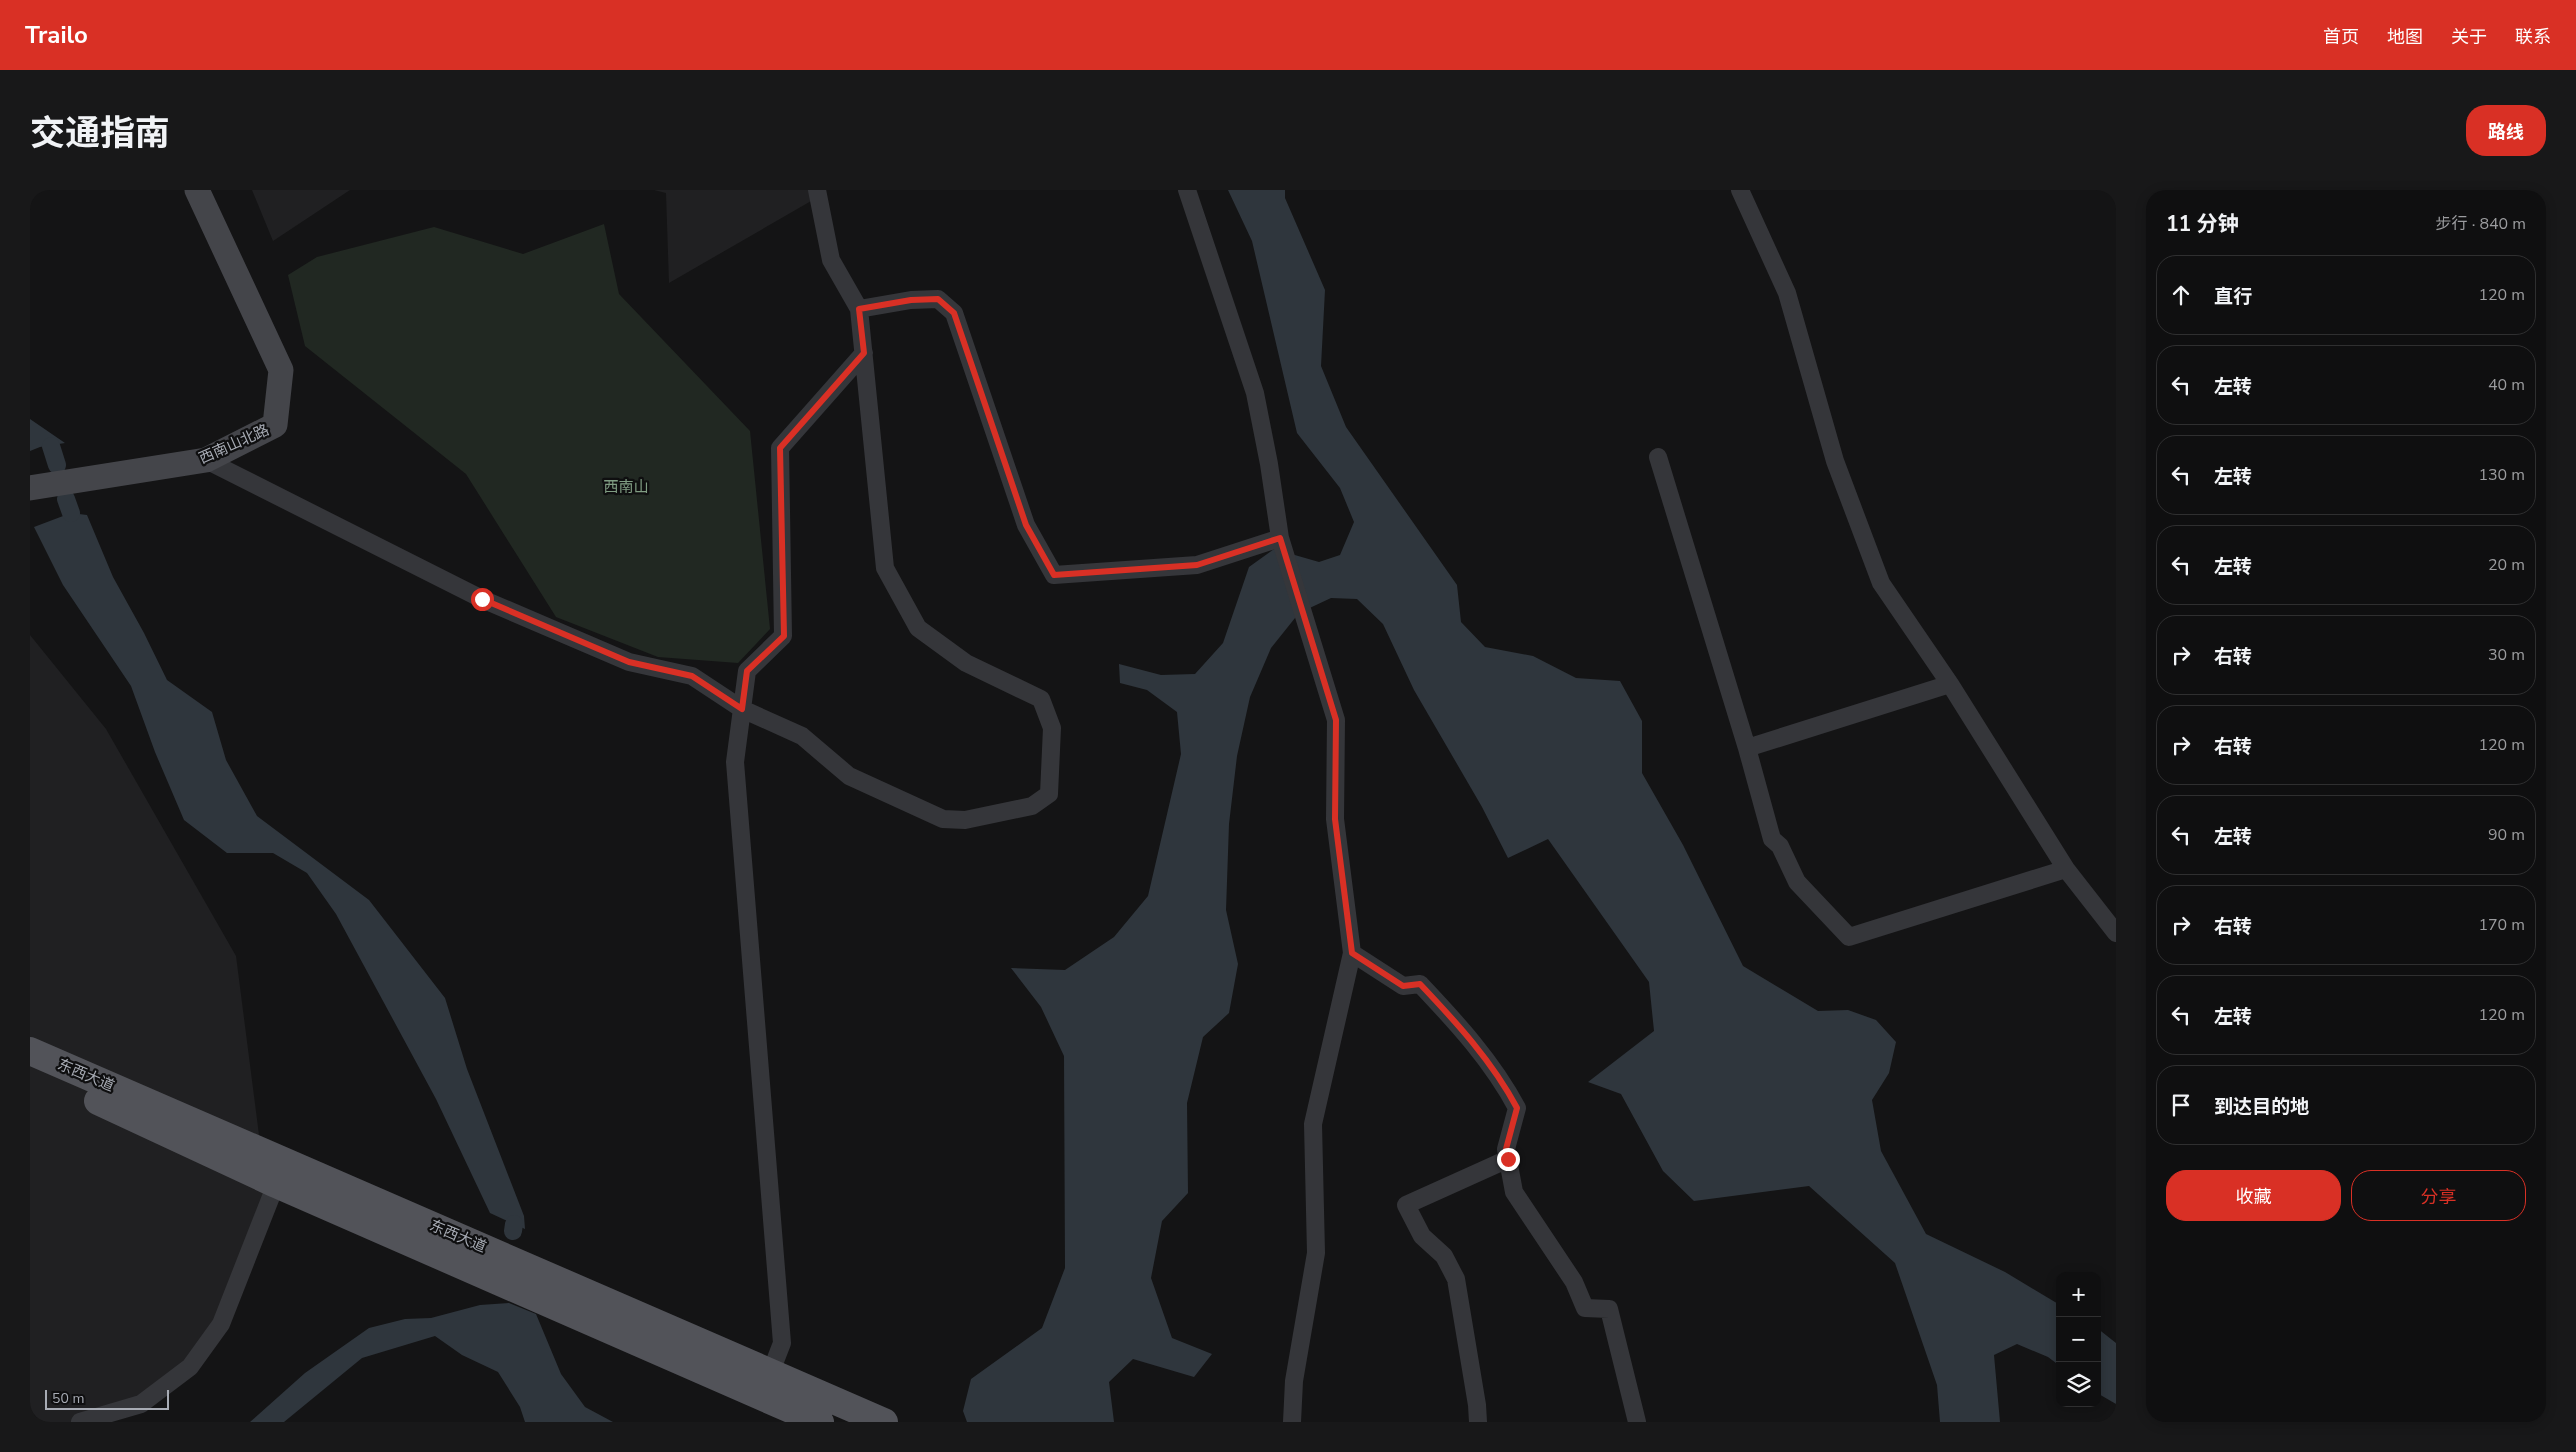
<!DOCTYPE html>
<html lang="zh">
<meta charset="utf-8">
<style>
:root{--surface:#0f0f10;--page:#181819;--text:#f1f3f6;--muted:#9b9c9f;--line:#2f2f30;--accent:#d93025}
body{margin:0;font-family:"Nunito Sans","Noto Sans SC",sans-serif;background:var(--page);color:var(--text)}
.controls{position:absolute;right:15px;bottom:15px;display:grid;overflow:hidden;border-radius:10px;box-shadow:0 2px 12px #0003}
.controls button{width:45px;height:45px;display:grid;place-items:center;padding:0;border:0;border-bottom:1px solid var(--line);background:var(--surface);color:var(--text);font:25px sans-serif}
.scale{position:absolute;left:15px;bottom:12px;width:124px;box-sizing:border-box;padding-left:5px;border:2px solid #a7abb4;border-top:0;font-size:14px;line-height:18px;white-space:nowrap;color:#a7abb4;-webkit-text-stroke:4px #0f0f10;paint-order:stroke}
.stop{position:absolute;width:15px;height:15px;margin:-11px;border:4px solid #d93025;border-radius:50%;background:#fff}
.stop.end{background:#d93025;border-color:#fff;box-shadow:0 1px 5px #0008}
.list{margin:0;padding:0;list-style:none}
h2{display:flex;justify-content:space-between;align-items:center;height:65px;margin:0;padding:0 20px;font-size:21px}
h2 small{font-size:16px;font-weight:400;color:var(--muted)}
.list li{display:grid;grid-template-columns:32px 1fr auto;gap:15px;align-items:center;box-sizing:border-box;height:80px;margin:0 10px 10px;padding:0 10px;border:1px solid var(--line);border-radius:20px}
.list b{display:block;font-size:19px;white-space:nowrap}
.list em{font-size:16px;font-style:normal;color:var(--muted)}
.actions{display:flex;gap:10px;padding:15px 20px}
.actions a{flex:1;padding:11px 0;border:1px solid var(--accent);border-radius:20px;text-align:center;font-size:18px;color:var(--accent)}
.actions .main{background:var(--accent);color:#fff}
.icon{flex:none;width:28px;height:28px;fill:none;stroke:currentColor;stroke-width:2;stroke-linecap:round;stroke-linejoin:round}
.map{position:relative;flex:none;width:2086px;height:1232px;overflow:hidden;border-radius:20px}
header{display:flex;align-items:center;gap:30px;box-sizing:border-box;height:70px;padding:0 25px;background:var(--accent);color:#fff}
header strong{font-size:24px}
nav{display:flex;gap:28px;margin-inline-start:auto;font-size:18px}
.intro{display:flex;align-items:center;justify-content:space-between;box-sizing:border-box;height:120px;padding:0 30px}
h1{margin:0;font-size:35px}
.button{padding:12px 22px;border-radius:20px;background:var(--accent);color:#fff;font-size:18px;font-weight:700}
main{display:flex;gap:30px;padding:0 30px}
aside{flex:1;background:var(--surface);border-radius:20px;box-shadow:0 2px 12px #0003}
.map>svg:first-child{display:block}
.built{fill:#202022}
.green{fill:#212822}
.water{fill:#2f363d}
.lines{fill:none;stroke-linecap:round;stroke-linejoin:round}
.canal{stroke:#2f363d;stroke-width:18}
.street{stroke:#35363a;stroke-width:18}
.secondary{stroke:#44454a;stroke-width:25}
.primary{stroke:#525359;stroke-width:28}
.route{stroke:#d93025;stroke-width:6}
.labels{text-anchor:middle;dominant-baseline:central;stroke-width:4.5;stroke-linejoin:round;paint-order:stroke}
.street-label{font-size:15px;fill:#a7abb4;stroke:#0f0f10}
.park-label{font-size:15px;fill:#809d83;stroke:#0f0f10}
</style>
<header>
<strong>Trailo</strong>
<nav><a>首页</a><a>地图</a><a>关于</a><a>联系</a></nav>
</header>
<div class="intro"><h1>交通指南</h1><a class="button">路线</a></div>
<main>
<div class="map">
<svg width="2086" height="1232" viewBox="0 0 2086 1232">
<rect width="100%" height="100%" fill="#141415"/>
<path class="built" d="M222 0H320L243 51Z
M624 0H787L788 7 639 93 636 3Z
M0 445 76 539 206 766 238 1015 191 1134 160 1177 111 1214 50 1232H0Z"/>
<path class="green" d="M574 34 589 104 720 241 740 439 708 473 628 467 526 427 436 284 275 156 258 85 287 67 404 37 493 64Z"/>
<path class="water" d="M1198 0H1255V8L1295 100 1291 176 1316 237 1427 395 1431 432 1455 457 1503 466 1546 488 1590 491 1612 531V583L1653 655 1713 776 1788 821 1818 820 1846 830 1866 852 1859 883 1842 910 1851 961 1896 1044 1975 1082 2030 1115V1176L2018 1167 1987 1154 1964 1165 1970 1232H1910L1907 1195 1865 1073 1779 996 1664 1011 1633 981 1591 904 1558 892 1624 841 1619 792 1518 649 1478 668 1452 617 1384 500 1353 434 1327 409 1301 408 1269 423 1241 458 1220 507 1207 566 1199 634 1196 720 1208 774 1199 823 1173 847 1157 913 1158 1003 1132 1031 1121 1088 1142 1148 1182 1164 1164 1187 1103 1169 1079 1192 1084 1232H937L933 1221 941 1189 1012 1138 1035 1078 1034 866 1011 817 981 778 1035 780 1084 747 1118 706 1151 564 1147 522 1117 500 1090 493 1089 474 1131 485 1165 484 1193 453 1219 377 1244 359 1289 372 1310 365 1324 332 1310 298 1267 243 1222 51Z
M0 229 35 253 10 257 0 261Z
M41 323 57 325 83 387 114 443 137 490 182 522 196 570 227 626 339 710 415 808 437 879 494 1026 495 1039 460 1023 406 909 306 724 277 683 243 663H197L154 630 125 562 101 496 33 395 4 337Z
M479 1113 506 1124 531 1184 555 1217 583 1232H495L490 1217 468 1182 432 1165 405 1146 332 1168 254 1232H220L275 1183 339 1138 375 1129 401 1128 450 1115Z
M2067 1138 2086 1153V1214L2067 1203Z"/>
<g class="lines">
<path class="canal" d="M21 256 27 275
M36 309 41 323
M483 1041 484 1034"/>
<path class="street" d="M1157 0 1225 203 1239 274 1250 348 1306 530 1305 629 1322 763 1283 934 1286 1063 1264 1191 1262 1232
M1710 0 1757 103 1805 271 1851 393 1920 494 2036 679 2086 743
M829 119 881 110 908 109 924 123 996 335 1024 385 1167 375 1250 348
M1628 267 1717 558 1742 649 1750 656 1767 692 1819 747 2036 679
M176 270 452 409 599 472 662 486 712 519 772 546 819 586 913 629 935 630 1002 616 1019 604 1022 538 1011 509 936 473 888 438 855 378 829 119 801 70 787 0
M1717 558 1920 494
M1322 763 1373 796 1390 794C1426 832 1462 871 1487 918L1476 959 1484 1002 1544 1092 1555 1118 1579 1119 1607 1232
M740 1184 752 1153 705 572 717 481 753 446 750 258 834 163
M50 1232 111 1214 160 1177 191 1134 246 994
M1448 1232 1447 1215 1426 1089 1414 1066 1392 1046 1376 1015 1478 969"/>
<path class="secondary" d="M0 298 176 270 245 235 251 180 167 0"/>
<path class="primary" d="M0 861 854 1232
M68 911 246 994 790 1232"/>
</g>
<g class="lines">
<path class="route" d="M452 409 599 472 662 486 712 519 717 481 754 446 750 258 834 163 829 119 881 110 908 109 924 123 996 335 1024 385 1167 375 1250 348 1306 530 1305 629 1322 763 1373 796 1390 794C1426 832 1462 871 1487 918L1476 959 1478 969"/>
</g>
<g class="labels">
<g class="street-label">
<text transform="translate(204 254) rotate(-24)">西南山北路</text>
<text transform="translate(56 885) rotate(23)">东西大道</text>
<text transform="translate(428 1046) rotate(23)">东西大道</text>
</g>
<g class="park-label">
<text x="596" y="297">西南山</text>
</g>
</g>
</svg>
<div class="controls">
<button>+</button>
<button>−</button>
<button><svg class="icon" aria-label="layers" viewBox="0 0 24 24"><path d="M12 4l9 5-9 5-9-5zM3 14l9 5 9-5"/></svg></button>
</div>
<div class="scale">50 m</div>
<div class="stop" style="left:452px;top:409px"></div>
<div class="stop end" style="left:1478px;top:969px"></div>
</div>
<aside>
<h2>11 分钟<small>步行 · 840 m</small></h2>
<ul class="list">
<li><svg class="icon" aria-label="ahead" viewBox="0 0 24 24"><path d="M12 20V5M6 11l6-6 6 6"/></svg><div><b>直行</b></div><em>120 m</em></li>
<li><svg class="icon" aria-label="left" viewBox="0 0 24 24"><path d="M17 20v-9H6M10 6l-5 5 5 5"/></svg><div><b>左转</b></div><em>40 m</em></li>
<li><svg class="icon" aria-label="left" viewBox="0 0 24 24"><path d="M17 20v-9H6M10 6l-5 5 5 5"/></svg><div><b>左转</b></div><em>130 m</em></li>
<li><svg class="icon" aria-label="left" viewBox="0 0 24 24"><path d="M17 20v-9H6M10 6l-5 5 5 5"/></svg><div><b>左转</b></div><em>20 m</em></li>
<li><svg class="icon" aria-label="right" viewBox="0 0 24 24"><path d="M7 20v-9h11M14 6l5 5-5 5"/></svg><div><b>右转</b></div><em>30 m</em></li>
<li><svg class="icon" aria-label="right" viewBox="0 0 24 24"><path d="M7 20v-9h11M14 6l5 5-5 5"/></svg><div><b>右转</b></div><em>120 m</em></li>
<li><svg class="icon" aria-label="left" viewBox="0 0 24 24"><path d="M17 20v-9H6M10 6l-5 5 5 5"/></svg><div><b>左转</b></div><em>90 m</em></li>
<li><svg class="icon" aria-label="right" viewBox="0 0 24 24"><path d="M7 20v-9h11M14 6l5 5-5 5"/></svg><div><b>右转</b></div><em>170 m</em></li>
<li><svg class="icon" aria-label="left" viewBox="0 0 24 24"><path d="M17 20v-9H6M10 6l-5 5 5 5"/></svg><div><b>左转</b></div><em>120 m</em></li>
<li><svg class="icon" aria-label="arrive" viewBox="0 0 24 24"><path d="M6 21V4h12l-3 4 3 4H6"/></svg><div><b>到达目的地</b></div></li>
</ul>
<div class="actions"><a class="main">收藏</a><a>分享</a></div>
</aside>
</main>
